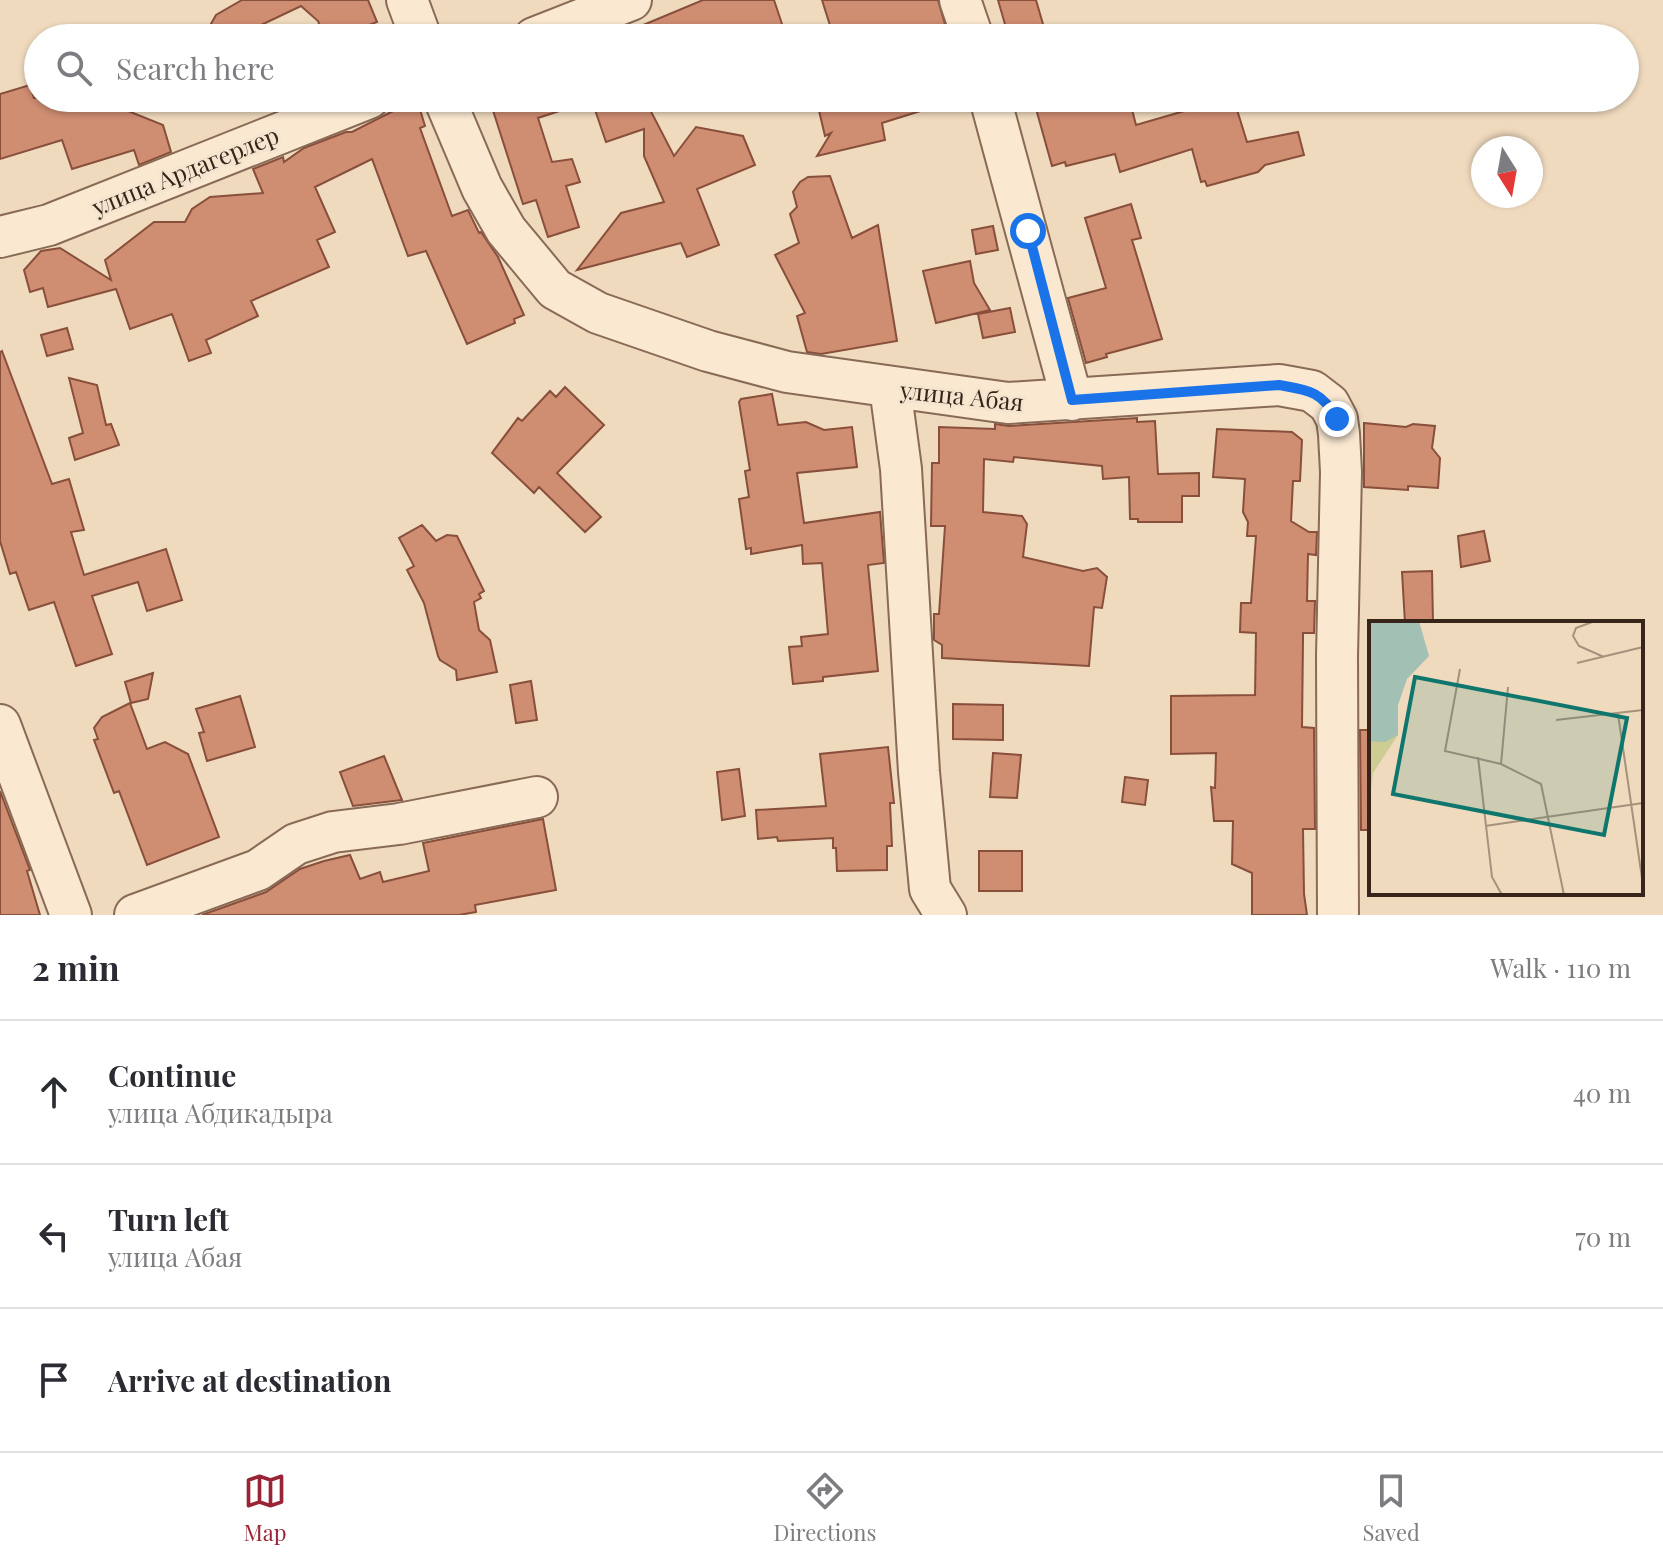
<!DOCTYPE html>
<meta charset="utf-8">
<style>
:root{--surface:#fff;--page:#f2f2f3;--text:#2b2b33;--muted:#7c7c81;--line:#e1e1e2;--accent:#992435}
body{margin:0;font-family:"Playfair Display",serif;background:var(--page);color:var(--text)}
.compass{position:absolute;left:1471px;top:136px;width:72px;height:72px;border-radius:50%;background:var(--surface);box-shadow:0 2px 6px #0004;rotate:169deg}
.stop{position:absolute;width:24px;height:24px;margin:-18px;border:6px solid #1a73e8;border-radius:50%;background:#fff}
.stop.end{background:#1a73e8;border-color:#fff;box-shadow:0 2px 8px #0008}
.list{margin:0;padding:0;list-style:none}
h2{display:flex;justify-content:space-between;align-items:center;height:104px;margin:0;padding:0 32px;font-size:34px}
h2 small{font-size:26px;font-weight:400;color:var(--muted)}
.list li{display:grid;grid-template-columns:52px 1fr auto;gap:24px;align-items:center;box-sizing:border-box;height:144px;padding:0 32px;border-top:2px solid var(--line)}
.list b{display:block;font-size:30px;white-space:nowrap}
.list p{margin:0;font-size:26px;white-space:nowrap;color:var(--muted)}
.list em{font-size:26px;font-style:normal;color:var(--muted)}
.icon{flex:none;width:44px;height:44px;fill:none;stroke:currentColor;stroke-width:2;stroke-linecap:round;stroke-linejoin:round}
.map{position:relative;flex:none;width:1663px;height:915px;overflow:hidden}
.search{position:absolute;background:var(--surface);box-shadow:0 2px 6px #0004;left:24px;right:24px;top:24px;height:88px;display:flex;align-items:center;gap:20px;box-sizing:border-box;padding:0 28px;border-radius:44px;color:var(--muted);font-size:30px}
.sheet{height:536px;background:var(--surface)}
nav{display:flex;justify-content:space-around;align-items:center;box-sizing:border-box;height:112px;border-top:2px solid var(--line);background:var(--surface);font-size:22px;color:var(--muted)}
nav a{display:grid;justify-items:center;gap:4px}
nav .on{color:var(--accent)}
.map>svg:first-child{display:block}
.building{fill:#cf8d72;stroke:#884f3b;stroke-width:2}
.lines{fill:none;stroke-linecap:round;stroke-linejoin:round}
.minor-casing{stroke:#886a56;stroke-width:44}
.minor{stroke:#fae8d1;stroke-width:40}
.route{stroke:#1a73e8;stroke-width:10}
.labels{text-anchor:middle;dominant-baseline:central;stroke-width:6;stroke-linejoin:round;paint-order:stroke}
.street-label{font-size:24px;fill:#37251b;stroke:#f6e5ce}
.inset-road{fill:none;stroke:#a5927d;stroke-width:2}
.view{fill:#0f766e;fill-opacity:0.15;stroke:#0f766e;stroke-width:4}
.inset-edge{fill:none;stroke:#37251b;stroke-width:4}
</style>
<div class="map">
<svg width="1663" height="915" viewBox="0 0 1663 915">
<rect width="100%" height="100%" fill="#efdabe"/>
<path class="building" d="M242 0H368L377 22 335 38H325L318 21 301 6 261 25 266 38H203L216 15Z
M703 0H774L785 33 770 38H612Z
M822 0H938L949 38H834Z
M998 0H1036L1047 38H1009Z
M30 85 34 98H73L77 111 106 102 163 125 171 152 139 165 134 150 72 169 62 140 0 159V94Z
M489 98H587V102L538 118 552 162 572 159 580 182 566 186 579 227 548 237 536 200 523 204Z
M591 98H644L674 156 696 127 743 136 755 165 697 189 719 245 687 257 681 243 577 270 621 213 664 202 644 156V129L606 142Z
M816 98H945L946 103 882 123 885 140 817 156 831 133 825 136Z
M1033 98H1129L1136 125 1198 107 1199 111 1234 100 1247 142 1298 132 1304 155 1265 165 1258 172 1207 186 1205 181 1201 182 1192 149 1120 172 1115 154 1066 166 1065 162 1052 166Z
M418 103 425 126 420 128 452 216 468 210 479 233 481 232 498 257 524 315 514 319 515 323 467 344 426 251 408 256 372 159 315 187 335 232 317 240 329 267 251 301 258 316 206 340 211 353 189 361 172 314 130 329 116 289 48 307 43 288 30 292 24 270 41 251 60 248 111 280 105 260 154 222H185L192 209 210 197 263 193 253 169 283 157 284 162 304 148 346 132H352L395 110Z
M830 176 852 238 878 225 897 341 821 354 807 352 797 316 805 313 775 255 799 243 790 214 797 207 793 192 800 182 808 177Z
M1131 204 1141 238 1132 240 1162 339 1106 354 1107 357 1086 363 1068 298 1106 288 1085 218Z
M993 226 998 250 976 254 972 230Z
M970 261 974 283 990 310 936 323 923 271Z
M1010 308 1015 332 983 338 978 314Z
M67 328 73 349 47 356 41 335Z
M2 351 52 484 69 479 84 530 71 532 84 575 166 549 182 600 147 611 138 582 92 596 112 654 76 666 54 602 29 610 16 572 10 574 0 541V352Z
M69 378 97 385 106 425 111 424 119 445 75 460 69 438 83 433Z
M565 387 604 425 557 473 601 517 585 532 539 487 534 493 492 453 518 418 522 421 550 391 556 397Z
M772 394 778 425 806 422 824 430 852 427 857 467 797 473 804 523 880 512 884 563 868 565 878 671 823 677V681L793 684 789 647 802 646 801 637 828 634 822 563 803 564 802 545 751 554V548L746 549 739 499 749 497 745 471 750 470 739 402 741 399Z
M1137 418V422L1155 421 1158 474 1199 473V496H1182V522H1138V519H1130L1129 477 1103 479 1102 466 1014 457 1013 462 984 459 983 512 1022 516 1027 524 1023 557 1083 571 1097 568 1107 577 1102 608 1094 607 1089 666 942 658V645L934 640V614H939L945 526H931L932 463H939V427L995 429V424L1009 426Z
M1364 423 1406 427 1413 424 1435 426 1432 448 1440 458 1438 488 1408 486V490L1364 487Z
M1217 429 1292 432 1302 440 1300 481H1293L1291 521 1309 532H1317L1316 555 1308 554 1307 601H1315L1314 633H1303V639L1302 727 1314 728 1315 829H1303L1304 894 1307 915H1252V873L1232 864 1233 821H1214L1211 787 1215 788 1216 753 1171 754V696L1255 695 1256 633 1240 632 1241 603H1251L1256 536H1247L1248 522 1243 512 1245 479 1213 477Z
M422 525 436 541 447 535 457 536 484 591 479 594 481 598 474 602 479 630 490 640 497 672 457 680 456 670 440 660 438 656 424 603 407 570 414 566 399 538Z
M1484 531 1490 561 1461 567 1458 536Z
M1432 571 1433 623H1405L1402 572Z
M153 673 148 699 131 703 125 682Z
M531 681 537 720 516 723 510 685Z
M240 696 255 747 207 761 199 733 204 732 196 709Z
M130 703 147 749 165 742 188 754 219 837 147 865 119 791 114 793 94 740 98 739 94 728 102 717Z
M953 704 1003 705V740L953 739Z
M1360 730H1371V830H1361Z
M888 747 894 803H890L892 846H887V870L837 871 836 848H833V838L778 841 777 837 758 839 756 810 826 806 820 754Z
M993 753 1021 755 1017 798 990 797Z
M384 756 402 800 353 806 340 772Z
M739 769 745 816 722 820 717 772Z
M1125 777 1148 780 1145 805 1122 802Z
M0 791 30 870 27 871 40 915H0Z
M543 819 556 890 475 905 476 912 459 915H202L266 892 300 869 324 861 350 855 360 879 380 872 383 882 429 871 423 843Z
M979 851H1022V891H979Z"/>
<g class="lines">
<g class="minor-casing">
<path id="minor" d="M407 0 421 38
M960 0 973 38
M534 38 631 0
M444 98 482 188 506 230 555 289 598 313 708 351 787 372 1008 403 1279 385 1312 391 1329 404 1337 419 1339 434 1341 472 1337 656 1338 915
M990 98 1072 400
M0 237 49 225 369 98
M890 387 901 469 919 772 930 889 946 915
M0 725 71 915
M135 915 258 870 296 844 333 832 399 824 537 797"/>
</g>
<use href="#minor" class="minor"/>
</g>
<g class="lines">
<path class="route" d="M1028 231 1072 400 1279 385C1308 390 1322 391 1337 419"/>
</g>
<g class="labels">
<g class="street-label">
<text transform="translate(185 170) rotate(-22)">улица Ардагерлер</text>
<text transform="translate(962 395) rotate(6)">улица Абая</text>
</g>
</g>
<g transform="translate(1369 621)">
<rect width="274" height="274" fill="#efdabe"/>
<path d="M29 114 4 152 0 188V120Z" fill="#cdcc92"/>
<path d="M0 0H50L60 35 38 58 29 84V114L16 121 0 120Z" fill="#a2c0b3"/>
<path class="inset-road" d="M226 0 207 7 204 15 210 25 235 36M208 42 274 26M91 48 76 130 132 143 172 163 195 274M249 93 274 264M187 99 274 89M109 136 123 256 133 274M132 143 139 66M116 205 274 182"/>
<path class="view" d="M46 56 258 97 235 214 24 173Z"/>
<rect width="274" height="274" class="inset-edge"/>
</g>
</svg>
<svg class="compass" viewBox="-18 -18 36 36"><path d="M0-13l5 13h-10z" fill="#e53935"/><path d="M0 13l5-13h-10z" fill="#7c7c81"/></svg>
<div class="stop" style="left:1028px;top:231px"></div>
<div class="stop end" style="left:1337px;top:419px"></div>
<div class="search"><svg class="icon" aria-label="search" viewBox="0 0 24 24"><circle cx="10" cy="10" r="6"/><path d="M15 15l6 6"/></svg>Search here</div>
</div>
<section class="sheet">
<h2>2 min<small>Walk · 110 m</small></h2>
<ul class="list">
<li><svg class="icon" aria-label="ahead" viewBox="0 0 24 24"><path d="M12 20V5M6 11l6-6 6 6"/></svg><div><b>Continue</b><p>улица Абдикадыра</p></div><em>40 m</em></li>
<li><svg class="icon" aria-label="left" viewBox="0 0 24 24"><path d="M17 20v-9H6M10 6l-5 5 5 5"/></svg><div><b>Turn left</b><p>улица Абая</p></div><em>70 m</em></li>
<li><svg class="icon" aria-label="arrive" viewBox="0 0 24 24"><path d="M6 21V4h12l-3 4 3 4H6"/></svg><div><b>Arrive at destination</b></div></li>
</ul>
</section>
<nav>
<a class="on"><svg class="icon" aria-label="map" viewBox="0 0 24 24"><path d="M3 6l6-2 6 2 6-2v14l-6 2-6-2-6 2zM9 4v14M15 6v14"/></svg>Map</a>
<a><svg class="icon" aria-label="directions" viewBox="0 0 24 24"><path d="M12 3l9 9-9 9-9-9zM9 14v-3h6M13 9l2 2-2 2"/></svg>Directions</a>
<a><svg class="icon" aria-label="saved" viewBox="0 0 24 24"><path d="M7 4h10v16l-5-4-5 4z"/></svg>Saved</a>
</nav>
